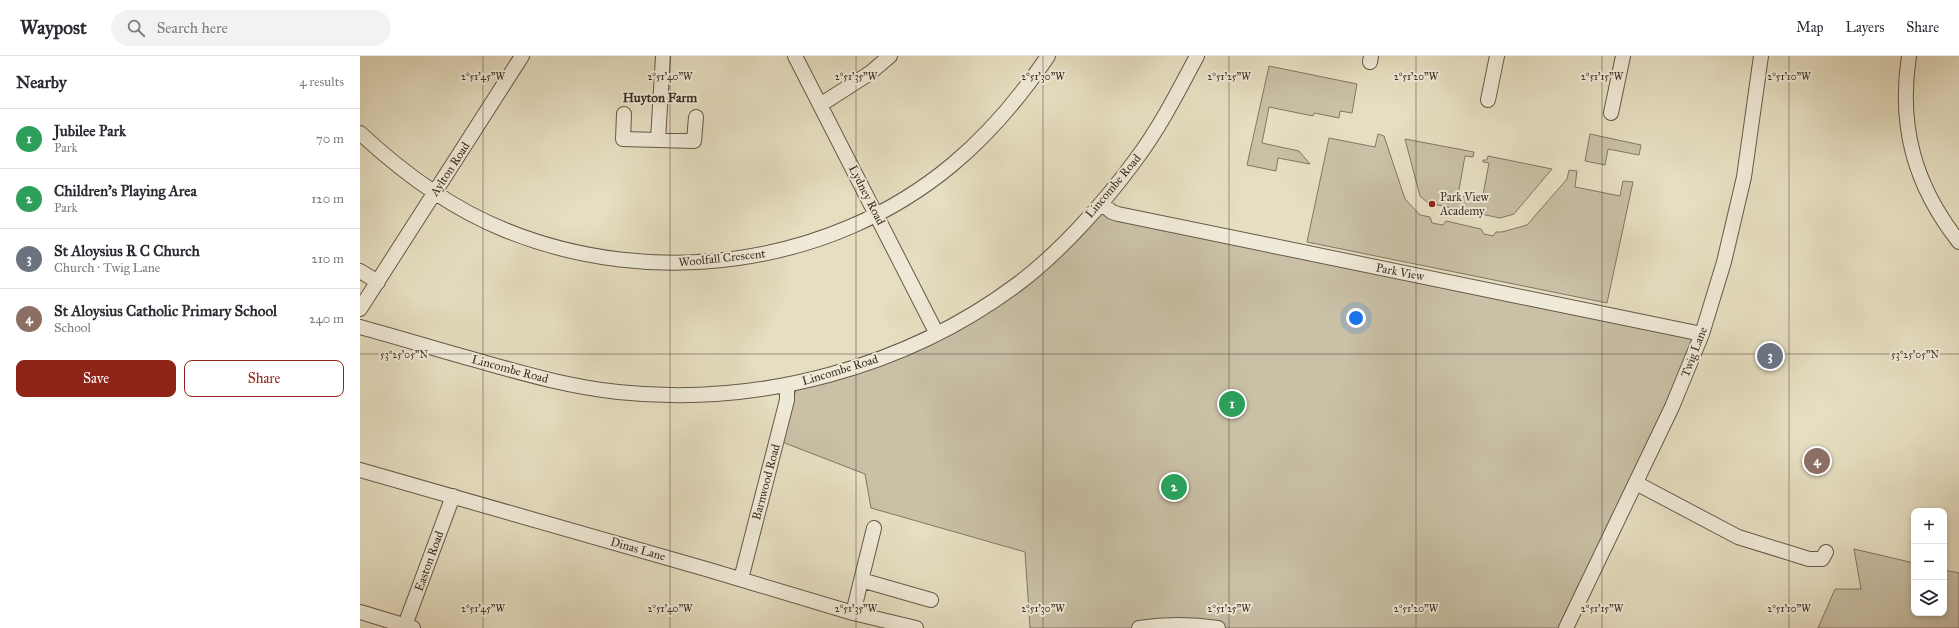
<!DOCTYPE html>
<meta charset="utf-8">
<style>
:root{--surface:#fff;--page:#f2f2f3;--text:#2b2b33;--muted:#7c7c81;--line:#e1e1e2;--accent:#8f2418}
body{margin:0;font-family:"IM FELL Great Primer",serif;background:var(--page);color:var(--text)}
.controls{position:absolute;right:12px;bottom:12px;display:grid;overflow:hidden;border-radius:8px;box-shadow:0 2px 6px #0003}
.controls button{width:36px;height:36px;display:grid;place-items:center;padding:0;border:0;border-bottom:1px solid var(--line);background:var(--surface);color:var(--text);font:20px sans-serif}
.you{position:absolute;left:996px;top:262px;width:14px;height:14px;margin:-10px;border:3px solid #fff;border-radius:50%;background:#1a73e8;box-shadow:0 0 0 6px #1a73e833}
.badge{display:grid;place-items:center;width:26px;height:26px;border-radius:50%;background:var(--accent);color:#fff;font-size:13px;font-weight:700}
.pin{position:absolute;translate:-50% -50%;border:2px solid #fff;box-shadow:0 1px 4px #0006}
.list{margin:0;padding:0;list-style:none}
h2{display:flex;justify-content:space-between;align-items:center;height:52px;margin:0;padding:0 16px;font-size:17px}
h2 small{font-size:13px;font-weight:400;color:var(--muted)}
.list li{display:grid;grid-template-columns:26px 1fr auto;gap:12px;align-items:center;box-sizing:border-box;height:60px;padding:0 16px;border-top:1px solid var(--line)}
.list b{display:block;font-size:15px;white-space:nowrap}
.list p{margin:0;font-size:13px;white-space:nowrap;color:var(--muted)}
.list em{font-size:13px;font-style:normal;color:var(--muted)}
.actions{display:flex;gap:8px;padding:12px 16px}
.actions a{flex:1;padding:9px 0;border:1px solid var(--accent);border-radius:8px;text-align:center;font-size:14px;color:var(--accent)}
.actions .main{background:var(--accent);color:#fff}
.icon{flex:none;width:22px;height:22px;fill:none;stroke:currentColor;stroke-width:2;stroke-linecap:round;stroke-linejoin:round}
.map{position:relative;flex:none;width:1599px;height:572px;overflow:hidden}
header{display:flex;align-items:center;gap:24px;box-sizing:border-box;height:56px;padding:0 20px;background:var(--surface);border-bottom:1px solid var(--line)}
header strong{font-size:19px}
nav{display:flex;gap:22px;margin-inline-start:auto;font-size:14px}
.search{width:280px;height:36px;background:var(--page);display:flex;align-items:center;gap:10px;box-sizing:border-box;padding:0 14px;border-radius:22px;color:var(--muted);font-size:15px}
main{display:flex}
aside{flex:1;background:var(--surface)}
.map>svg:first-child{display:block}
.green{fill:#c9c0a6;stroke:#827664}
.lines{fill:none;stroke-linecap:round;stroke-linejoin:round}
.minor-casing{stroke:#66594a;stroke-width:16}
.minor{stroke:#efead7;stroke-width:14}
.ticks{fill:none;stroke:#3b2d23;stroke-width:1;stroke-opacity:0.45}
.poi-dot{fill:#8f2418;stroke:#efead7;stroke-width:1.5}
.labels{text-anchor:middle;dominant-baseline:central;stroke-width:4;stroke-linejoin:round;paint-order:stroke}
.street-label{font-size:12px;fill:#3b2d23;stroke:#efead7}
.poi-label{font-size:12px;fill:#3b2d23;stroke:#efead7;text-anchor:start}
.neighbourhood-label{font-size:13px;font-weight:bold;fill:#3b2d23;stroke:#efead7}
.ticks-label{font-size:10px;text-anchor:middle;fill:#3b2d23;stroke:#efead7;stroke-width:4;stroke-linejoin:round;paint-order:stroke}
</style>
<header>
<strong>Waypost</strong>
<div class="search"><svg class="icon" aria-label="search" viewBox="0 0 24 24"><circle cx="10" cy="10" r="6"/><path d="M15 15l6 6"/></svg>Search here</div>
<nav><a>Map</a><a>Layers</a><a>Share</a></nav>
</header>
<main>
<aside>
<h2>Nearby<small>4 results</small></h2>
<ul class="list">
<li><span class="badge" style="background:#2e9e5b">1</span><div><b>Jubilee Park</b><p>Park</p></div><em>70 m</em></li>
<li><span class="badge" style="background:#2e9e5b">2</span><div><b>Children's Playing Area</b><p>Park</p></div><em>120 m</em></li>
<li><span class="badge" style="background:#6b7280">3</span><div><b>St Aloysius R C Church</b><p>Church · Twig Lane</p></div><em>210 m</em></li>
<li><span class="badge" style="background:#8d6e63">4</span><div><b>St Aloysius Catholic Primary School</b><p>School</p></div><em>240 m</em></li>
</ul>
<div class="actions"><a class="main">Save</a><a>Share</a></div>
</aside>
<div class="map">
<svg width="1599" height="572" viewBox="0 0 1599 572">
<rect width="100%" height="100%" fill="#e6dec1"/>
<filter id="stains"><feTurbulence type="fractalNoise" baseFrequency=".005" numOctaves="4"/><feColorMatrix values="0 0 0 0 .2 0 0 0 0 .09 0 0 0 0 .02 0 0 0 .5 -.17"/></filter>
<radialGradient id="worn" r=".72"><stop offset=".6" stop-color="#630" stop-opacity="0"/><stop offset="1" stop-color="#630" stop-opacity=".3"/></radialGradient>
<path class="green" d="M909 10 997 28 992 57 980 55 979 62 954 57 953 60 909 51 902 87 939 95 950 108 918 102 916 115 887 109Z
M1018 78 1024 80 1045 143 1060 159 1070 161 1072 167 1083 169 1086 165 1121 173 1124 178 1133 180 1136 176H1142L1167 169 1207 123 1209 114 1217 115 1215 131 1260 140 1263 125 1273 126 1247 247 947 186 969 82 1015 91Z
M1230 78 1281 89 1279 99 1248 93 1245 109 1225 105Z
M1045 83 1114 96 1113 101 1105 100 1098 139 1122 144 1129 107 1123 106V104H1127L1128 100 1192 113 1154 158 1140 162 1068 147 1060 140Z
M747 153 1342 278 1207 572H670L665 496 511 452 505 418 417 384 439 326 578 282Z
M1494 493 1554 507V557H1584V514L1599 517V572H1458L1475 533H1501Z"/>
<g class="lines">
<g class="minor-casing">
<path id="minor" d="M435 0 577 278
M1549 0C1538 71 1555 130 1599 186
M1010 6 1011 0
M1128 44 1137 0
M460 49 510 17 530 0
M1251 57 1263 0
M264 58 263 83 334 85 336 61
M0 77C43 117 90 152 145 174 292 234 470 211 593 108 630 77 661 40 688 0
M298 84 303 0
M741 147 752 156 758 158 1342 278
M0 215 18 226
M0 253 162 0
M0 271C40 282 79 294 119 305 165 318 210 331 258 336 398 351 546 312 659 227 700 196 744 147 774 106 799 73 818 36 837 0
M0 414 346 513 493 557 556 572
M1276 427 1378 481 1449 503H1462L1466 496
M381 523 427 344V329
M501 524 571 544
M0 556 53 572
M493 557 514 472
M44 572 93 440
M779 572C805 568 831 568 858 572
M1206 572 1312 351 1342 278 1364 206 1384 121 1401 0"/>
</g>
<use href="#minor" class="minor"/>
</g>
<path class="ticks" d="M123 0V572M310 0V572M496 0V572M683 0V572M869 0V572M1056 0V572M1242 0V572M1429 0V572M0 298H1599"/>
<circle class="poi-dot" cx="1072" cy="148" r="4"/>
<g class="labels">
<g class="street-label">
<text transform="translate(90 113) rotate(-57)">Aylton Road</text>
<text transform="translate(753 130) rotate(-50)">Lincombe Road</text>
<text transform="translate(507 139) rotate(63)">Lydney Road</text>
<text transform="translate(362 202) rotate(-6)">Woolfall Crescent</text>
<text transform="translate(1040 216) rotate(11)">Park View</text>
<text transform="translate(1334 296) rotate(-69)">Twig Lane</text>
<text transform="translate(150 313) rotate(15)">Lincombe Road</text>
<text transform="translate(480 314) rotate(-17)">Lincombe Road</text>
<text transform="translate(406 426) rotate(-75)">Barnwood Road</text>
<text transform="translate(278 493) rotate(16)">Dinas Lane</text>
<text transform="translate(69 505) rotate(-70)">Easton Road</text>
</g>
<g class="poi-label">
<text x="1080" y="141">Park View<tspan x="1080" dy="14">Academy</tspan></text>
</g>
<g class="neighbourhood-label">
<text x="300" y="42">Huyton Farm</text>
</g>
</g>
<g class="ticks-label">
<text x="123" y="24">2°51'45"W</text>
<text x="310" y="24">2°51'40"W</text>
<text x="496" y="24">2°51'35"W</text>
<text x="683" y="24">2°51'30"W</text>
<text x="869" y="24">2°51'25"W</text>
<text x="1056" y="24">2°51'20"W</text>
<text x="1242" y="24">2°51'15"W</text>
<text x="1429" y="24">2°51'10"W</text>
<text x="44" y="302">53°25'05"N</text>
<text x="1555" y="302">53°25'05"N</text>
<text x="123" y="556">2°51'45"W</text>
<text x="310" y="556">2°51'40"W</text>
<text x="496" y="556">2°51'35"W</text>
<text x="683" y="556">2°51'30"W</text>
<text x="869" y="556">2°51'25"W</text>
<text x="1056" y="556">2°51'20"W</text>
<text x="1242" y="556">2°51'15"W</text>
<text x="1429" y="556">2°51'10"W</text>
</g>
<rect width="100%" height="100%" filter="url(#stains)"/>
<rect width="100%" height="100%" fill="url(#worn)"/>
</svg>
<div class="controls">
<button>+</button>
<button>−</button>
<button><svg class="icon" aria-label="layers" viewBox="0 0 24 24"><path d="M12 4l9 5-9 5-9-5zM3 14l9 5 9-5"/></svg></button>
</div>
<div class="you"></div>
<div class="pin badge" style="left:872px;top:348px;background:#2e9e5b">1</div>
<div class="pin badge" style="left:814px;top:431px;background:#2e9e5b">2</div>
<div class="pin badge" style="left:1410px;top:300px;background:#6b7280">3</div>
<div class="pin badge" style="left:1457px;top:405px;background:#8d6e63">4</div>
</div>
</main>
